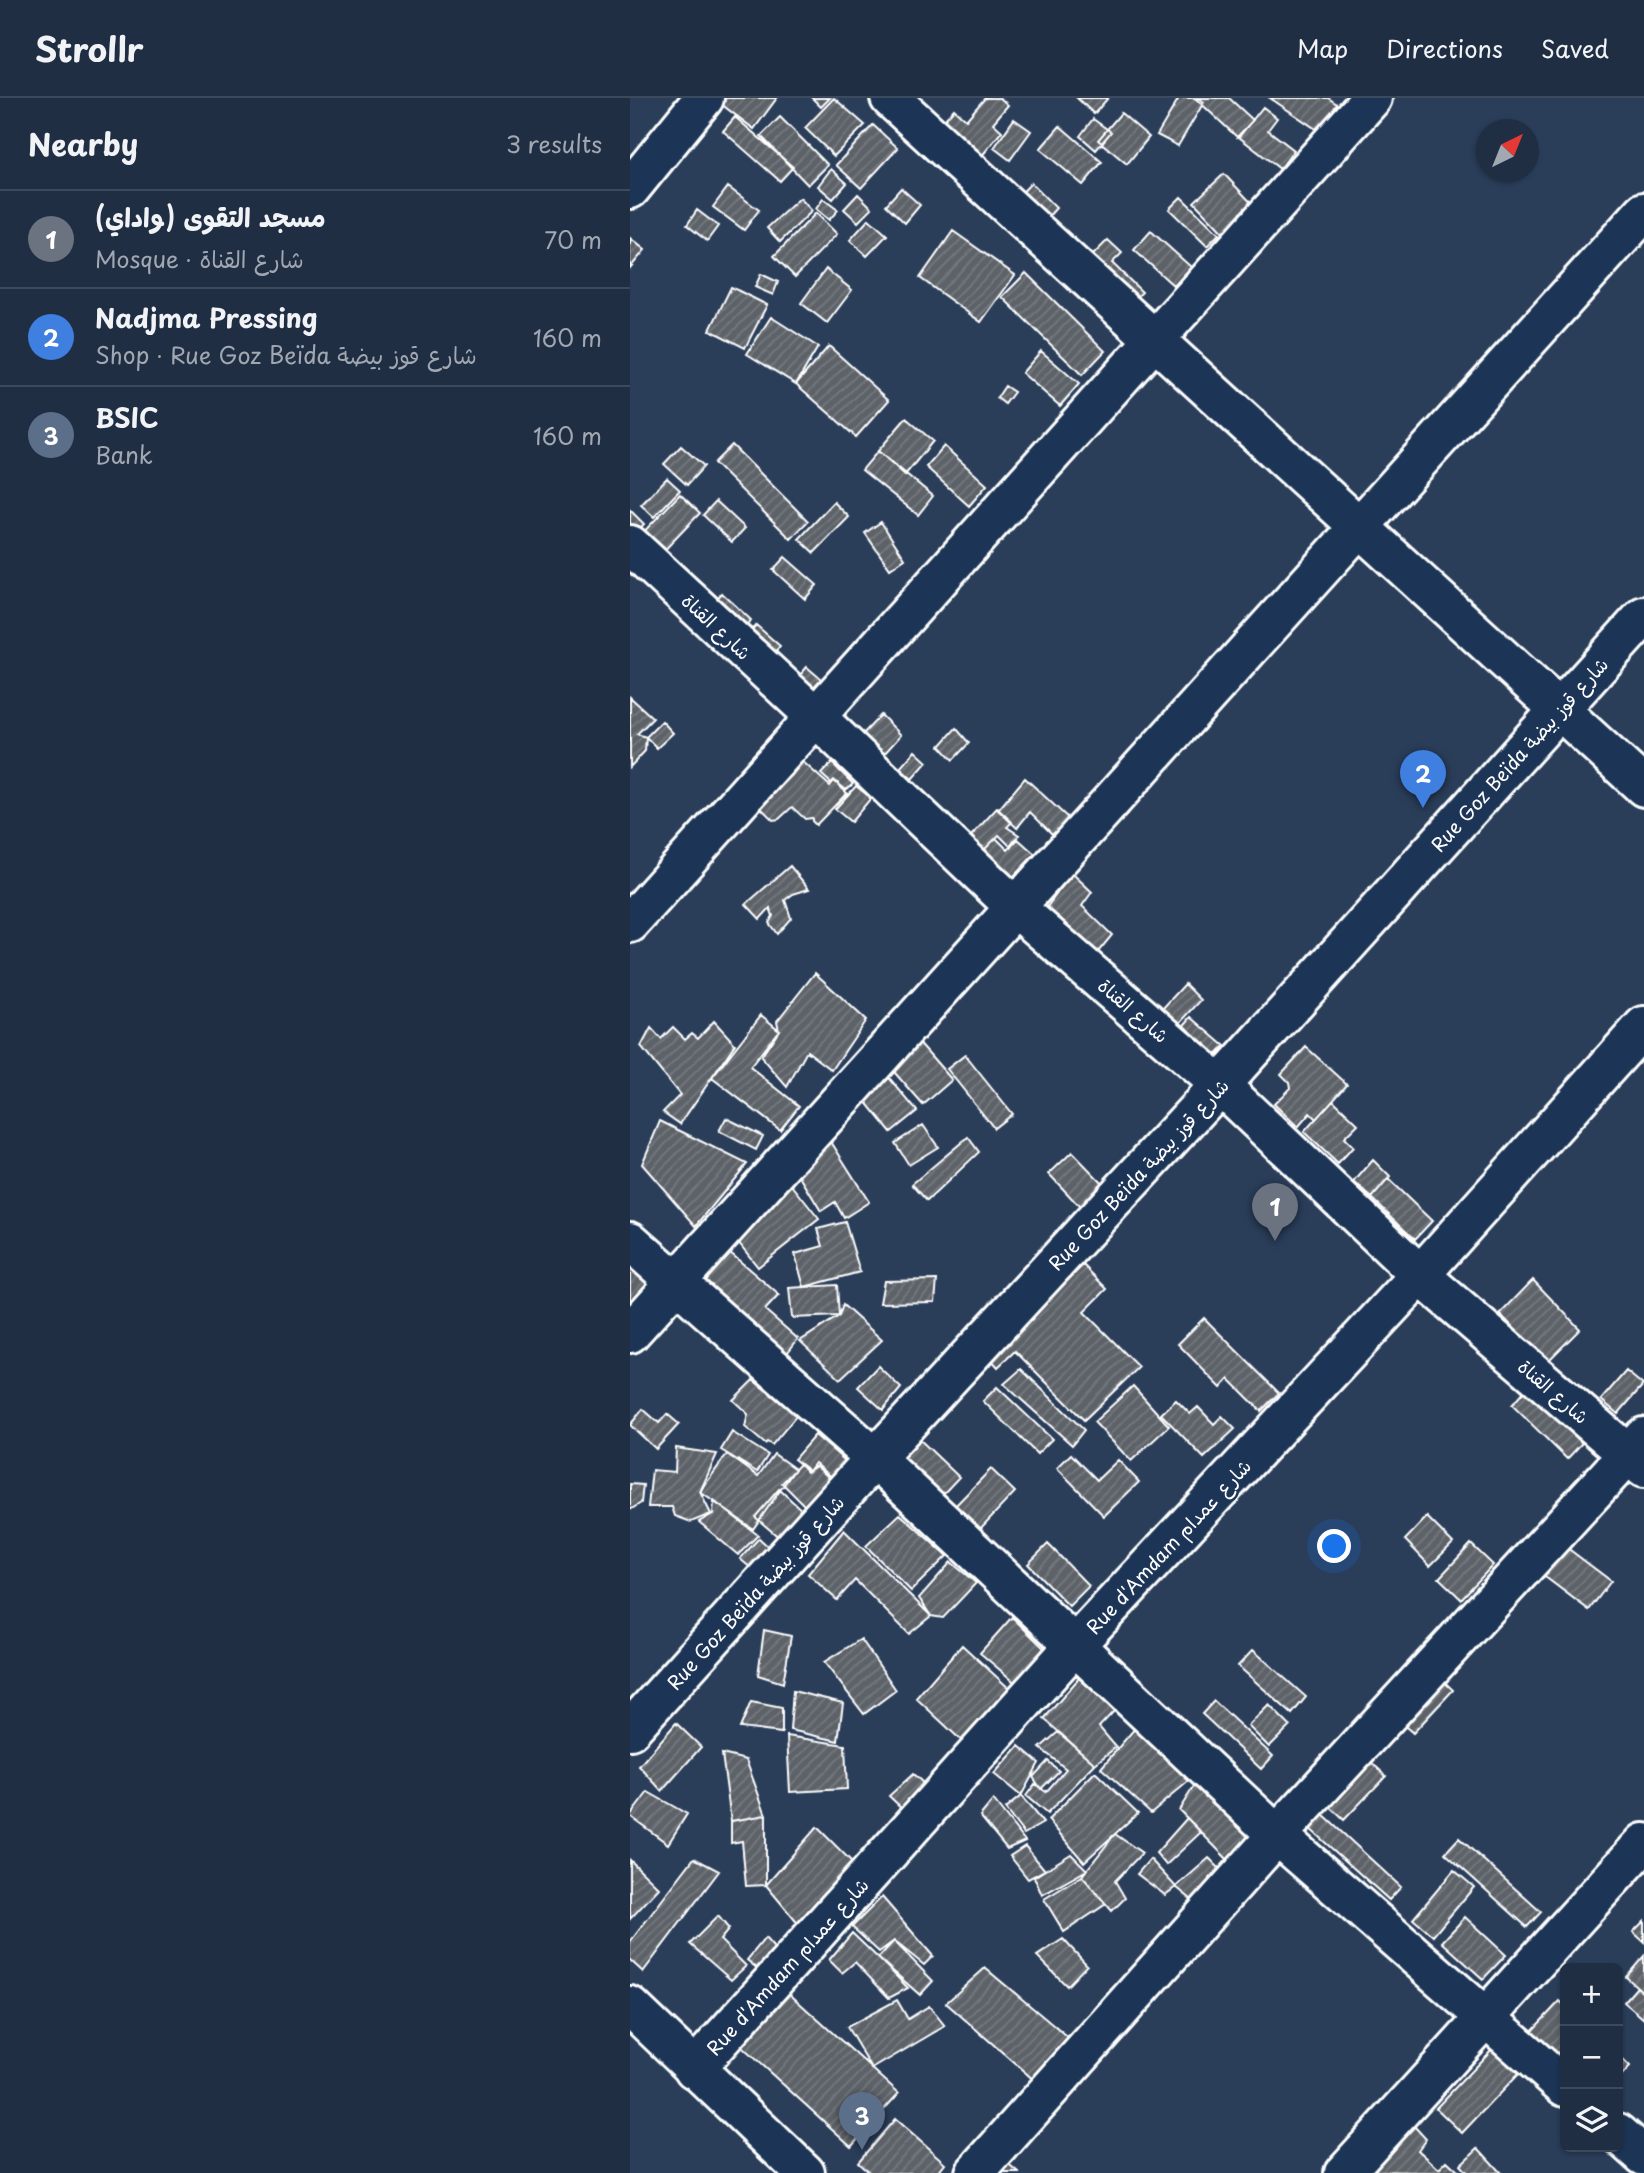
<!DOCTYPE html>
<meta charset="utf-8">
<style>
:root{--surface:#202e44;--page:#28364b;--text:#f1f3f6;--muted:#a2a8b2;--line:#3d4a5d;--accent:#8c9099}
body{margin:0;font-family:"Playpen Sans","Playpen Sans Arabic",sans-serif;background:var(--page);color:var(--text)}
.controls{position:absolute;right:21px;bottom:21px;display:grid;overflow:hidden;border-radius:10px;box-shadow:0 2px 5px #0004}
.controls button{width:63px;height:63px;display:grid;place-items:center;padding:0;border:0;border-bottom:2px solid var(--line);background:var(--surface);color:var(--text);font:35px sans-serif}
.compass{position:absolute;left:846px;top:21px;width:63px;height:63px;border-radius:50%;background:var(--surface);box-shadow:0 2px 5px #0004;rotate:43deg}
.you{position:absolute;left:705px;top:1449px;width:24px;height:24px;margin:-18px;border:5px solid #fff;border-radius:50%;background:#1a73e8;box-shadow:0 0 0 10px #1a73e833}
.badge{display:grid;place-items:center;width:46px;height:46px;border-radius:50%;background:var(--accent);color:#fff;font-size:23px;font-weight:700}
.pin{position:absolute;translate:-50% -58px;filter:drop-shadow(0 2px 4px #0008)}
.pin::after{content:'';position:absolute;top:37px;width:24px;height:21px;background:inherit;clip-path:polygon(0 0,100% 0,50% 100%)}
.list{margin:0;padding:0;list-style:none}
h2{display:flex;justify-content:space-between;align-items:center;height:91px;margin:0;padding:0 28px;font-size:30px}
h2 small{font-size:23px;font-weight:400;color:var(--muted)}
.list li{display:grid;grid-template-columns:46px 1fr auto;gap:21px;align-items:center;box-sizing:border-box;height:98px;padding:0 28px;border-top:2px solid var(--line)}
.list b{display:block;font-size:26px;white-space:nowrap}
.list p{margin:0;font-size:23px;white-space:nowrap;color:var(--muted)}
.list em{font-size:23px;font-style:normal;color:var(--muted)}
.icon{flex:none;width:38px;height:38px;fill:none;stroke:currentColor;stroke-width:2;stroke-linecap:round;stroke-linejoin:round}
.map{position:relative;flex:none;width:1014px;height:2075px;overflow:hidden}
header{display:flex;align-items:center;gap:42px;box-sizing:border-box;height:98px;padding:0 35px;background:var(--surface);border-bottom:2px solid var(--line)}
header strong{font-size:33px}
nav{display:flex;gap:38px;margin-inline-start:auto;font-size:24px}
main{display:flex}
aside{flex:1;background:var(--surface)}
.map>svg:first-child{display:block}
.building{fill:url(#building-hatch);stroke:#fff;stroke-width:2}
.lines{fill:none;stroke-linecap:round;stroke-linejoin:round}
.minor-casing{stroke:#fff;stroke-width:44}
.primary-casing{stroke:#fff;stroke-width:44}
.minor{stroke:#1d3557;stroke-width:38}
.primary{stroke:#1d3557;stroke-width:38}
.labels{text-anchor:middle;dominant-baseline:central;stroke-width:5;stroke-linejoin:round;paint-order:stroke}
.street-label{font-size:19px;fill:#fff;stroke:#1d3557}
</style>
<header>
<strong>Strollr</strong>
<nav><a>Map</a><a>Directions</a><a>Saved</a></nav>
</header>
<main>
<aside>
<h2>Nearby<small>3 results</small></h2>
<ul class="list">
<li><span class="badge" style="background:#6b7280">1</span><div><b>مسجد التقوى (واداي)</b><p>Mosque · شارع القناة</p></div><em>70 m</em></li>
<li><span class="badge" style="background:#3f7fe0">2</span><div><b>Nadjma Pressing</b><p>Shop · Rue Goz Beïda شارع قوز بيضة</p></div><em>160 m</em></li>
<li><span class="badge" style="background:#5c6f8a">3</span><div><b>BSIC</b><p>Bank</p></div><em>160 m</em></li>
</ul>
</aside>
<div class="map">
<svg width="1014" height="2075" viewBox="0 0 1014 2075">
<defs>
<pattern id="building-hatch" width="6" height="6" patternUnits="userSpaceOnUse" patternTransform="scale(1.75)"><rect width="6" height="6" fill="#5d6268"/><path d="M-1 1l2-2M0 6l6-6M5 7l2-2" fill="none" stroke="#757a7f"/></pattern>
</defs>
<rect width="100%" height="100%" fill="#2a3e5a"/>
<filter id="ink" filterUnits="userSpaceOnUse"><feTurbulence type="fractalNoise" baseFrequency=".0143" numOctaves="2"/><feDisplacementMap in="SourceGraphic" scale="14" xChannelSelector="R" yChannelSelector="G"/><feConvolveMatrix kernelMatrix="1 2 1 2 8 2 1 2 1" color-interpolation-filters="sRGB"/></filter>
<g filter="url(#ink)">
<path class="building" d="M96 0H147L124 31 91 6Z
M182 0H200L191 9Z
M204 0 235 27 204 58 175 30Z
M355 0H370L378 7 363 25 372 33 347 64 307 30 324 11 336 22Z
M447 0H478L464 16Z
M549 0H568L574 4 548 48 527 37Z
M565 0H599L623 22 607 39Z
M640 0H698L707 6 689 33Z
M633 9 647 20 638 32 664 52 650 71 609 39Z
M491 15 519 39 497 66 468 42Z
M105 19 163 69 150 83 93 33Z
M150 19 198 67 178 87 131 38Z
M384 21 401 33 380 62 364 50Z
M463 21 481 34 466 52 450 38Z
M243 27 268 50 231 90 206 67Z
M430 28 472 64 453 87 410 51Z
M201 71 217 85 203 101 188 88Z
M594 76 630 114 600 142 564 104Z
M401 85 426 110 411 127 385 102Z
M98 89 129 112 114 132 83 109Z
M271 90 290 107 275 125 256 107Z
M228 96 242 110 228 124 214 111Z
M551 99 589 136 577 148 539 111Z
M170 100 182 113 150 144 137 130Z
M193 101 208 112 199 122 186 111Z
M67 112 88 128 77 143 57 127Z
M186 115 207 136 165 179 144 158Z
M239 121 257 137 237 158 220 142Z
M323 133 385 177 351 224 290 180Z
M521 133 561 169 544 188 504 152Z
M0 140 15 152 0 170Z
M478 142 492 155 482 165 512 194 496 211 452 168Z
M196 171 222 192 197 225 171 205Z
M396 175 475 253 452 277 372 199Z
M131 176 148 184 143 197 125 189Z
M101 189 137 207 115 250 80 232Z
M141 219 188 249 166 286 117 256Z
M199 248 259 302 226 339 166 286Z
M411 253 449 286 430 308 392 275Z
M375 288 384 294 375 306 367 300Z
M276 320 303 343 275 377 248 353Z
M102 347 178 423 161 441 84 365Z
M51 348 74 368 57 387 34 366Z
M314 348 357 387 339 408 296 369Z
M248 353 303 398 288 417 232 372Z
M37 380 50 392 24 419 11 407Z
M50 396 70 415 25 462 5 443Z
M86 403 115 430 102 444 73 417Z
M204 404 219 419 184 455 169 441Z
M0 412 14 426 0 441Z
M251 424 275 461 260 471 235 435Z
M155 459 187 487 175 501 143 472Z
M92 495 121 522 108 537 78 510Z
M126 527 150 548 136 564 112 543Z
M177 569 191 581 178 595 165 583Z
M0 599 23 620 7 636 16 639 15 653 0 669Z
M251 617 271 637 254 656 232 637Z
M32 623 43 635 27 650 16 639Z
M326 630 339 645 323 662 310 648Z
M285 653 297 664 282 681 270 670Z
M172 663 200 688 204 683 217 695 186 727 182 723V720L175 721 162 709 149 721 143 722 130 709 162 677Z
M202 665 223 686 216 692 204 682 201 685 191 676Z
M395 680 439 721 424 738 400 714 387 730 368 712Z
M226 688 241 700 221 724 205 711Z
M367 710 382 724 377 729 389 737 380 748 369 737 354 752 341 738Z
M366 740 378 752 388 741 405 756 382 780 354 752Z
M160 768 179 791 163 796 155 802 161 820 147 836 139 825 143 818 140 810 130 821 116 806Z
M442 775 462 794 452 808 482 837 468 854 417 809Z
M185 875 236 922 202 972 177 953 157 989 131 959 149 932 147 923Z
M555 886 571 902 548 927 532 911Z
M131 917 149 932 120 969 169 1008 150 1032 82 980Z
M561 919 595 948 582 962 550 932Z
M84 923 105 946 50 1026 33 1014 50 997 11 949 21 930 31 941 43 929 55 941 62 935 68 940Z
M287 942 322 982 293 1007 258 967Z
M676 949 717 986 686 1021 680 1015 668 1029 644 1006 660 990 659 984 651 976Z
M335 957 382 1016 364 1030 317 971Z
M251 970 287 1013 261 1034 226 991Z
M703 1002 728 1026 714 1040 723 1049 708 1066 674 1034Z
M96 1020 133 1038 126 1052 89 1033Z
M30 1023 117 1066 66 1128 12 1066Z
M293 1027 308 1049 279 1067 265 1045Z
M198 1039 239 1104 214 1120 205 1104 191 1113 160 1062Z
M338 1039 349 1054 297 1103 282 1086Z
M442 1054 475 1088 451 1110 419 1076Z
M743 1062 760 1079 742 1100 724 1084Z
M758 1081 802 1123 785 1141 742 1100Z
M158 1082 189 1121 128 1169 97 1130Z
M215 1124 230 1174 174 1189 165 1156 193 1148 188 1131Z
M98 1153 149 1197 135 1212 168 1241 154 1259 69 1186Z
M0 1167 23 1190 0 1214Z
M453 1167 477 1191 454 1214 509 1269 454 1322 385 1253 368 1269 360 1260Z
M307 1182 305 1204 250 1205 254 1183Z
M903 1182 950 1231 917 1264 870 1216Z
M207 1187 209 1218 162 1220 159 1190Z
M213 1207 252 1242 210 1281 170 1243 209 1218Z
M574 1220 649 1295 631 1313 599 1281 591 1290 548 1246Z
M248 1268 271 1290 253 1312 228 1289Z
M391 1271 454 1332 442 1347 374 1286Z
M996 1273 1013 1287 988 1316 971 1302Z
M123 1282 167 1317 142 1347 137 1344 135 1346 115 1329 118 1316 103 1302Z
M503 1288 539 1328 501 1363 464 1324Z
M367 1289 422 1341 407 1356 353 1303Z
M896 1291 952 1345 937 1361 882 1307Z
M546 1302 560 1316 568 1309 584 1326 592 1318 605 1331 574 1360 531 1316Z
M13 1311 29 1325 37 1316 49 1326 26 1351 0 1327Z
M102 1334 138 1357 127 1374 91 1352Z
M185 1337 220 1367 206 1383 185 1365 179 1373 164 1361Z
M286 1338 329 1379 312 1397 269 1355Z
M46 1350 87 1356 70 1394 81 1416 61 1424 45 1418 42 1409H18L22 1372 45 1374Z
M97 1356 128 1378 144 1356 165 1371 123 1431 70 1394Z
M441 1356 467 1382 488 1362 509 1384 474 1418 427 1370Z
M170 1366 177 1374 186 1368 206 1386 180 1413 152 1385Z
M361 1371 385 1394 347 1434 323 1410Z
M0 1386 13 1387 11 1405 0 1412Z
M149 1391 174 1414 151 1441 125 1419Z
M84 1403 128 1437 108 1457 69 1424 83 1416Z
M270 1416 317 1458 281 1493 236 1448Z
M797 1419 823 1445 800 1468 775 1442Z
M214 1432 301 1518 279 1536 225 1482 207 1502 178 1476Z
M129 1440 143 1453 122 1471 110 1461Z
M928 1443 981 1483 959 1512 906 1472Z
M418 1446 459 1488 439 1508 398 1466Z
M841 1446 863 1467 831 1501 809 1480Z
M321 1464 346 1485 313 1520 301 1518 289 1500Z
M382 1519 419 1555 389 1588 350 1555Z
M134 1532 161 1538 153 1585 128 1577Z
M231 1541 266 1592 234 1616 194 1564Z
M332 1547 382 1593 333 1644 286 1600Z
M623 1552 676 1599 662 1616 608 1568Z
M808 1578 823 1592 783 1635 768 1622Z
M449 1580 485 1612 469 1629 486 1649 465 1666 414 1621Z
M163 1593 213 1605 208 1643 160 1632Z
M584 1603 643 1658 631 1671 572 1616Z
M121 1604 152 1610V1635L110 1630Z
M639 1607 660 1628 639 1649 618 1628Z
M46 1625 71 1649 32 1693 9 1668Z
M506 1629 560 1682 521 1715 471 1670Z
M428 1634 465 1666 417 1716 396 1698 405 1686 416 1694 436 1671 410 1650Z
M157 1638 215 1647 217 1691 160 1694Z
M389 1648 409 1665 391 1698 364 1676Z
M92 1656 116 1662 136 1717 101 1723Z
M739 1662 756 1678 714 1722 697 1706Z
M418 1663 429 1673 411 1691 403 1679Z
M465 1674 508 1715 454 1764 418 1722Z
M283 1676 300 1691 278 1716 259 1698Z
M566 1685 622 1740 599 1763 549 1712Z
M18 1694 57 1716 38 1746 0 1718Z
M391 1698 413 1725 394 1736 375 1711Z
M363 1702 395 1743 377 1751 350 1718Z
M692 1716 771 1789 759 1802 679 1730Z
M136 1717V1787L116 1788 112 1743 101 1745V1723Z
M557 1720 571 1734 536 1767 526 1755Z
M187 1729 225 1767 169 1827 136 1787Z
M485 1736 512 1755 485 1783 495 1800 482 1813 452 1778Z
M829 1740 911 1814 897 1829 815 1755Z
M395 1748 415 1772 398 1781 380 1758Z
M441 1756 457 1772 412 1797 404 1779Z
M64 1760 89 1773 13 1874 0 1862V1844Z
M579 1760 592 1773 567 1806 546 1789Z
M520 1761 546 1789 535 1797 507 1776Z
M0 1762 29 1790 0 1821Z
M824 1772 844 1789 803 1838 783 1821Z
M452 1778 476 1806 434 1834 414 1801Z
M252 1799 303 1858 294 1867 264 1843 249 1854 222 1829Z
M88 1818 99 1831 90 1842 116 1868 101 1882 60 1846Z
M835 1819 876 1857 853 1881 812 1844Z
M1014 1823V1844L1003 1834Z
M222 1835 248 1860 278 1890 259 1900 225 1864 212 1875 199 1862Z
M135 1840 152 1859 134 1876 117 1862Z
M433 1841 457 1867 437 1888 407 1858Z
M264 1843 303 1883 290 1897 248 1860Z
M1014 1858V1895L996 1879Z
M355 1870 442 1943 405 1983 316 1905Z
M1007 1889 1014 1895V1921L994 1904Z
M153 1890 269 1995 221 2048 105 1943Z
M267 1902 278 1921 299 1908 315 1928 242 1971 217 1929Z
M930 1903 935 1908V1972L898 1937Z
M862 1951 888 1976 832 2035 806 2010Z
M988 1957 1000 1969 988 1982Z
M265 2021 315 2065 307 2075H240L228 2064Z
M784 2028 796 2041 788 2052 809 2071 817 2063 830 2075 744 2073Z
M848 2050 871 2075H837L830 2067Z
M368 2057 389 2075H353Z"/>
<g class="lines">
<g class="minor-casing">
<path id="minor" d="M260 0 1014 689
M0 91 74 0
M0 447 185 618 384 808 590 987 790 1177 1014 1370
M0 825 742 0
M0 1143 245 1360 647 1737 935 1989
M0 1235 1014 114
M0 1632 245 1360 590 987 1014 518
M64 1971 445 1547 790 1177 1014 928
M988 2035 1014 2058
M345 2075 647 1737 1014 1339
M714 2075 1014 1745"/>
</g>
<g class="primary-casing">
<path id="primary" d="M0 1908 175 2075"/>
</g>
<use href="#minor" class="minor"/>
<use href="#primary" class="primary"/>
</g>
</g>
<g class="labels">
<g class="street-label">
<text transform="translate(87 528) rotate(43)">شارع القناة</text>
<text transform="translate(889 656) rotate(-48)">Rue Goz Beïda شارع قوز بيضة</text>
<text transform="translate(504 912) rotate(41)">شارع القناة</text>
<text transform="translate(508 1076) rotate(-47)">Rue Goz Beïda شارع قوز بيضة</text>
<text transform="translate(924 1293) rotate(41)">شارع القناة</text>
<text transform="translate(538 1448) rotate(-47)">Rue d'Amdam شارع عمدام</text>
<text transform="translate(125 1494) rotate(-48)">Rue Goz Beïda شارع قوز بيضة</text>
<text transform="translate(157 1868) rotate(-48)">Rue d'Amdam شارع عمدام</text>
</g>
</g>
</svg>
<div class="controls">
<button>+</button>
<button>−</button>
<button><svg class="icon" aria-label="layers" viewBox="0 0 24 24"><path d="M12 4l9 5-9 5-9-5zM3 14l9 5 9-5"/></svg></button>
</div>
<svg class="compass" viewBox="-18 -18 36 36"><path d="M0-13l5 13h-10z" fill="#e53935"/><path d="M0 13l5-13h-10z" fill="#a2a8b2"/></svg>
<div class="you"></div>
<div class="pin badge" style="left:645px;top:1143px;background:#6b7280">1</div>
<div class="pin badge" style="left:793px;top:710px;background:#3f7fe0">2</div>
<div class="pin badge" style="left:232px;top:2052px;background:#5c6f8a">3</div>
</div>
</main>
